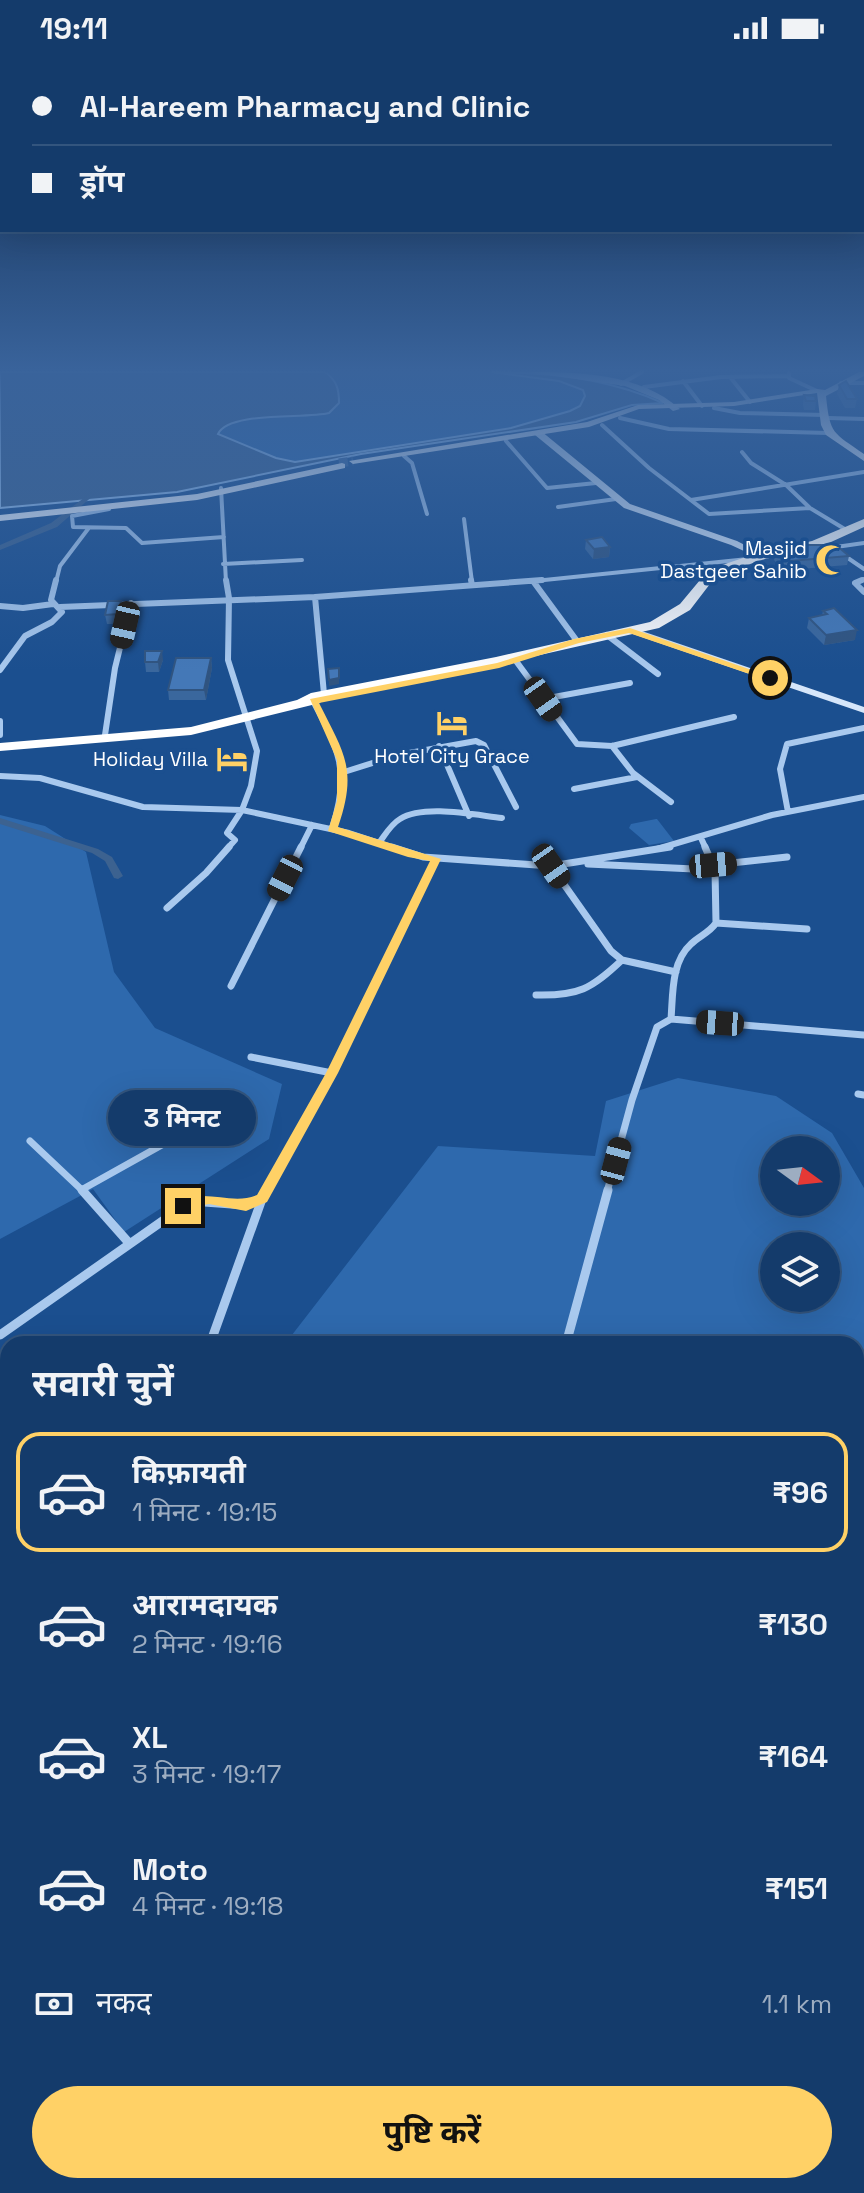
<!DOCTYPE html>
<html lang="hi">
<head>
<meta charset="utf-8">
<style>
	body { margin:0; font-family:"Space Grotesk","Noto Sans Devanagari",sans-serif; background:#1d4271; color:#f1f3f6; height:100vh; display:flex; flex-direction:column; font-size:30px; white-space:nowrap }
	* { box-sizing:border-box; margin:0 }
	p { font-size:26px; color:#9dadc1 }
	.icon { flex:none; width:44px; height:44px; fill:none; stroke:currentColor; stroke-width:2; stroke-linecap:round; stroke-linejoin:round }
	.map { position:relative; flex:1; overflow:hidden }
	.side { position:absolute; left:0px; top:1280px; width:864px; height:858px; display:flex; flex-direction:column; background:#143b6b; border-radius:24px 24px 0 0; box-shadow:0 8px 32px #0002,0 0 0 2px #33557e }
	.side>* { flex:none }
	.hud { position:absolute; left:0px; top:0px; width:864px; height:176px; box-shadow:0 8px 32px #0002,0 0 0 2px #33557e; display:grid; align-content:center; height:176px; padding:0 32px; background:#143b6b }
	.needle { width:52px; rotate:105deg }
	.tools { position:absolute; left:760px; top:1080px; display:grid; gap:16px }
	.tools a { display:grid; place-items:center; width:80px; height:80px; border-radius:50%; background:#143b6b; box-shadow:0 8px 32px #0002,0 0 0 2px #33557e; font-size:40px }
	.end { position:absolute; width:36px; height:36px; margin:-18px; border:10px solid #ffd166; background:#111; box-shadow:0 0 0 4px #111 }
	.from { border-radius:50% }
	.bubble { position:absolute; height:56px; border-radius:28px; background:#143b6b; box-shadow:0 8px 32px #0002,0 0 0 2px #33557e; font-size:26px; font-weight:700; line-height:56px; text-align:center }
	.car { position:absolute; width:24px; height:48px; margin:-24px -12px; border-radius:10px; box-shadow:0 0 6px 2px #0007; background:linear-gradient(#222 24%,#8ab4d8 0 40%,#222 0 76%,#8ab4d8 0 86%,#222 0) }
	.hud b { display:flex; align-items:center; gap:28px; height:76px; font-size:30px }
	.hud b+b { border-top:2px solid #33557e }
	.hud i { width:20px; height:20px; background:#f1f3f6 }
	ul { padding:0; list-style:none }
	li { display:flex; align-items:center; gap:24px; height:120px; margin:0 16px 12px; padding:0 16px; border:4px solid transparent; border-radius:24px }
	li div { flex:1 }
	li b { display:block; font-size:30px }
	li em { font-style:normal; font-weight:700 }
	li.selected { border-color:#ffd166 }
	li>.icon { width:72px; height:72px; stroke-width:1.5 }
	h2 { padding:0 32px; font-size:36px; line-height:96px }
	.pay { display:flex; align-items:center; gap:20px; height:88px; padding:0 32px; font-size:30px }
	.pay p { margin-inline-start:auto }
	.button { display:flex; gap:16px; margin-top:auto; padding:16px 32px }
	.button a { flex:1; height:92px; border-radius:48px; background:#ffd166; color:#111; font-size:32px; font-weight:700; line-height:92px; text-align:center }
	.status { display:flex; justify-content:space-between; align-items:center; height:56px; padding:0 40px; background:#143b6b; direction:ltr }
	.status svg { height:22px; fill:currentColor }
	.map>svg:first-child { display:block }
	.green { fill:#2e69ad; fill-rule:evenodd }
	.water { fill:#3c6290; stroke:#9cc4f0; stroke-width:2 }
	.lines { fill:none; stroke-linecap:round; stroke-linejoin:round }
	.stream { stroke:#9cc4f0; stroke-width:5 }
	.canal { fill:#3c6290; fill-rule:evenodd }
	.primary-tunnel { stroke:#3d69a0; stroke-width:9; stroke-dasharray:9 4; stroke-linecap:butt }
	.street-far4 { stroke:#a9c9ee; stroke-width:4 }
	.street-far3 { stroke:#a9c9ee; stroke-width:6 }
	.street-far2 { stroke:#a9c9ee; stroke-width:7 }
	.street-far1 { stroke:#a9c9ee; stroke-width:9 }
	.street { stroke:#a9c9ee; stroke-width:12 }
	.secondary { fill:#d6e6fa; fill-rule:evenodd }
	.primary { fill:#f0f6ff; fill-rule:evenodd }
	.highway { fill:#fff; fill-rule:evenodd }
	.wall { fill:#3a679d }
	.shaded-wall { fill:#305480 }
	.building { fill:#4478b7; stroke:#305480; stroke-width:2 }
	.route { fill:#ffd166 }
	.labels { text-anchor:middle; stroke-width:7; stroke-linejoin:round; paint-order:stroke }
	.far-poi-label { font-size:20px; fill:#fff; stroke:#1b4f8f; text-anchor:end }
</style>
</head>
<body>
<div class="status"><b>19:11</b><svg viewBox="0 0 49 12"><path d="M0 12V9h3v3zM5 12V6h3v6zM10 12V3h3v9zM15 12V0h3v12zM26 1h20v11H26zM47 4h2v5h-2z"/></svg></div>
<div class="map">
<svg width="864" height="2137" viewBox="0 0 864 2137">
	<rect width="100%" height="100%" fill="#1b4f8f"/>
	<path class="green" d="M 0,316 L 509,316 L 624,331 L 663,347 L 632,349 L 576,366 L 361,398 L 177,436 L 0,452 Z
		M 0,759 L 45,770 L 86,796 L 114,916 L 155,972 L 282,1028 L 269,1083 L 124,1176 L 93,1133 L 0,1183 Z
		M 656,763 L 657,763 L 674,785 L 649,789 L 629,772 L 631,768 Z
		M 678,1022 L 776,1040 L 832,1077 L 864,1132 L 864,1747 L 856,1747 L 856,1288 L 285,1288 L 438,1090 L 595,1100 L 606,1045 ZM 774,1094 L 826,1094 L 826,1146 L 774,1146 ZM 774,1190 L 826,1190 L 826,1242 L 774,1242 Z
		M 0,1510 L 8,1513 L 8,2130 L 856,2130 L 856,1953 L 864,1960 L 864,2137 L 0,2137 Z"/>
	<path class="water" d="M 0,316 L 325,316 C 337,325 339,333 339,347 L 329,357 C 305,363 229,355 218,378 L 276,402 L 295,406 L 511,372 L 570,355 L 580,350 L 585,340 L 583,334 L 559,325 L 492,316 C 549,316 611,323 663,347 L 632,349 L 576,366 L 361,398 L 177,436 L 0,452 Z"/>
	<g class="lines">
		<path class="stream" d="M 856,1517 L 864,1523"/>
		<path class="canal" d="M 93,435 L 96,437 L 95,438 L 57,471 L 0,494 L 0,489 L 51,467 Z
			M 0,762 L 98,793 L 112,801 L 123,820 L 118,823 L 114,822 L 105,805 L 92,797 L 0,768 Z
			M 0,1523 L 8,1525 L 8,1541 L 0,1539 Z
			M 856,1885 L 864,1887 L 864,1905 L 856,1903 Z
			M 511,2130 L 531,2130 L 530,2137 L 510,2137 Z"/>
		<path class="primary-tunnel" d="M 339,407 L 353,405"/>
		<path class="street-far4" d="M 789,317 L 789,322 L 817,335
			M 730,321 L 750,346
			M 683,325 L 702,350
			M 841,327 L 864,327
			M 621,328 L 642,316
			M 644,331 L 721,321 L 788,320
			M 714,352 L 740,357 L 825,359
			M 620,362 L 669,373 L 829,377
			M 829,362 L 864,363
			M 602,369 L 649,412 L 709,458 L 810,452
			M 506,385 L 547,432 L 596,427
			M 742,396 L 751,407 L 786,429 L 810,452 L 848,475
			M 404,400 L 412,407 L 427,458
			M 221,432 L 226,526
			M 691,444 L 864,416
			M 558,451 L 616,443
			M 109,453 L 72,460 L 73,471 L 126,472 L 142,487 L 224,481
			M 464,463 L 472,526
			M 829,492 L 864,487
			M 842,498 L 864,513
			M 223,508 L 302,504
			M 56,526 L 60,510 L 88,473
			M 525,526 L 748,503
			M 858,526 L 864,523"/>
		<path class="street-far3" d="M 226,524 L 229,542 L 228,604 L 257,695 L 251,730 L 242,754 L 227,777 L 235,784 L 227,793
			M 471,524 L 472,529
			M 862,524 L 855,527 L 864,536
			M 533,525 L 577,585
			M 315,541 L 324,638
			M 0,550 L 23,552 L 53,548
			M 60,551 L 315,541 L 542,524
			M 607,579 L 658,618
			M 516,605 L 577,688 L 612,690 L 734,661
			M 0,614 L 25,580 L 52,566 L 62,556 L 51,544 L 56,524
			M 311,641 C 338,692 351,715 332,772
			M 543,643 L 630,627
			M 0,665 L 0,679
			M 105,679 L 115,612 L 131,547
			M 439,690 L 469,760
			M 612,690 L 633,717 L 671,746
			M 344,716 L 398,699 L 476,685 L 484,689 L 516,751
			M 0,720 L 40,722 L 143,751 L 242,754 L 349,777 L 398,793
			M 574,733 L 637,721
			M 788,756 L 780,713 L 787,688 L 864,672
			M 701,782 L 706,793
			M 379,787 C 385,779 391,768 400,763 C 424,748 475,759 502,762
			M 300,793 L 312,769
			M 657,793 L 772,759 L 864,741"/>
		<path class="street-far2" d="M 392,791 L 423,801 L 551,810 L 670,791
			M 588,808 L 715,814
			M 713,809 L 787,801
			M 551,810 L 611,895 L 622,904 L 676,916
			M 167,852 L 206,817 L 229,791
			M 716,867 L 807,873
			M 231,930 L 301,791
			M 536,939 C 579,940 591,933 622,904
			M 671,963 C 673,938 671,906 691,888 C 699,880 709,877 716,867 L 715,814 L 705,791
			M 251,1001 L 332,1017
			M 858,1038 L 864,1039
			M 30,1085 L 84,1136
			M 83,1133 L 203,1066
			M 266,1136 L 332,1017 L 436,803
			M 607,1136 L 632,1044 L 657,971 L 671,963 L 864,979"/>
		<path class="street-far1" d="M 82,1134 L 129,1187
			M 0,1279 L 191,1145 L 245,1149 L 262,1143 L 267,1134
			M 210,1288 L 262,1143
			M 566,1288 L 608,1134
			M 0,1322 L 8,1321"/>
		<path class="street" d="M 786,2130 L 799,2137"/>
		<path class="secondary" d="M 528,316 C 578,316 640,317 680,353 L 673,355 L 659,344 L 625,330 Z
			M 535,375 L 541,375 L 630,448 L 737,485 L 766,500 L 759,502 L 731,489 L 624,452 L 535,379 Z
			M 627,572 L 633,572 L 864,651 L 864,657 L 627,576 Z"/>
		<path class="primary" d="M 859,316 L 864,316 L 864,320 L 826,340 C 830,379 833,376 864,398 L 864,405 L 826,379 L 821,369 L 817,337 L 734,350 L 639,353 L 589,371 L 353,408 L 349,405 L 587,366 L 638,349 L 734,346 L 817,333 L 825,334 Z
			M 342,407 L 345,408 L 345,412 L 197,444 L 0,465 L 0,459 L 197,438 Z"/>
		<path class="highway" d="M 864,463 L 864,471 L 820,491 L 765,503 L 724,517 L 713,524 L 690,554 L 659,572 L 496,609 L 322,643 L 320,647 L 191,679 L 0,695 L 0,687 L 191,671 L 297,644 L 311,637 L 496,601 L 650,566 L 680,548 L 705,518 L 716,511 L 758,497 L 812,485 Z"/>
	</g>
	<path class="wall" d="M 839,329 L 857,343 L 855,352 L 845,352 L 837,338 Z
		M 804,339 L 816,345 L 815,354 L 804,354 L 803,348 Z
		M 586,484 L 610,491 L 609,501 L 593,503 L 585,493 Z
		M 776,495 L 849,500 L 847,509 L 788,514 L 781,512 L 774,504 Z
		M 123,555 L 120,568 L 107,568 L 105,559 Z
		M 823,555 L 855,584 L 824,589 L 807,572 L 809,562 L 822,559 Z
		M 211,602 L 212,612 L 206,644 L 169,644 L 168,634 Z
		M 163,604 L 159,616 L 146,616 L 145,606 Z"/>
	<path class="shaded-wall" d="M 610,491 L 609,501 L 593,503 L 594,493 Z
		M 121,545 L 123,555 L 120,568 L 118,558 Z
		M 857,574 L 855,584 L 824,589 L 826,579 Z
		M 162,595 L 163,604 L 159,616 L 158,606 Z
		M 211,602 L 212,612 L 206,644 L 204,634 Z
		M 339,612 L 339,628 L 329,630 L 329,624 Z"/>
	<path class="building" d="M 846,325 L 857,343 L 847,343 L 839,329 Z
		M 804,339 L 815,340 L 816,345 L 806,345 Z
		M 602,481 L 610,491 L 594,493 L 586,484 Z
		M 801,489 L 836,489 L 849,500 L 790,505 L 782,503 L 776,495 Z
		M 108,545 L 121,545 L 118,558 L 105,559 Z
		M 834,552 L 857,574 L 826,579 L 809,562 L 827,558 L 823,555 Z
		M 145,595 L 162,595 L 158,606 L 145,606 Z
		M 176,602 L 211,602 L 204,634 L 168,634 Z
		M 339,612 L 339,622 L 329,624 L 328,613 Z"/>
	<linearGradient id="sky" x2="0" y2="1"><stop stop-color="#0f2b4f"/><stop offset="0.51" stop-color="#39639b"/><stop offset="1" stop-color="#39639b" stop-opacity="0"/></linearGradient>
	<rect width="864" height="615" fill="url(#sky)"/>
	<path class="route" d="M 630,572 L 775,622 L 767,624 L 629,577 L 579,587 L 499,612 L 319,647 C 344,697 358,713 338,771 L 441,803 L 338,1017 L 267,1146 L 246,1155 L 209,1148 L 178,1154 L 178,1146 C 205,1131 231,1150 257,1139 L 326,1017 L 430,805 L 408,801 L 328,775 L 337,745 L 337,704 L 310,643 L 497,607 L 574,583 Z"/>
	<defs>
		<symbol id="mosque-bare" viewBox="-9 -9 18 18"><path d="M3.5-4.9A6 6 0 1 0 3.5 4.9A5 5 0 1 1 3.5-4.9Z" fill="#ffd166" stroke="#1b4f8f" stroke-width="2.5" paint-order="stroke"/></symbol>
		<symbol id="hotel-bare" viewBox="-9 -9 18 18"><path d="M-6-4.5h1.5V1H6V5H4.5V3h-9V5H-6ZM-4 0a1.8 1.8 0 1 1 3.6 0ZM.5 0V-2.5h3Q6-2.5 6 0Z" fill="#ffd166" stroke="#1b4f8f" stroke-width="2.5" paint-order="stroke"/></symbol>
	</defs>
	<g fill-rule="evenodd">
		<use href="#mosque-bare" x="809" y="482" width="44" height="44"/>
		<use href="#hotel-bare" x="430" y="645" width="44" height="44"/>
		<use href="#hotel-bare" x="210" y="681" width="44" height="44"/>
	</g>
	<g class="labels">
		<g class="far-poi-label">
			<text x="807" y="499">Masjid<tspan x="807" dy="23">Dastgeer Sahib</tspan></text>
			<text x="452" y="707" text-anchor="middle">Hotel City Grace</text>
			<text x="208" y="710">Holiday Villa</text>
		</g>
	</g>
</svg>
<div class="tools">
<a><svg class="needle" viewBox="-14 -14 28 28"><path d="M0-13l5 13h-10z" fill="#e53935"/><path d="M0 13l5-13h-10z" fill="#9dadc1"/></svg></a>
<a><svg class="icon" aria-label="layers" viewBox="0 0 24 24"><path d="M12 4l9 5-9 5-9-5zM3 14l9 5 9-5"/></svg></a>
</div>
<i class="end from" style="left:770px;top:622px"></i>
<i class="end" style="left:183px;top:1150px"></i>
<div class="bubble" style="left:108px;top:1034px;width:148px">3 मिनट</div>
<i class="car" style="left:125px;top:569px;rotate:193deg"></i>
<i class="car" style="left:543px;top:643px;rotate:145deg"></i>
<i class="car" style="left:713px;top:809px;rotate:85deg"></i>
<i class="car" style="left:551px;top:810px;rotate:145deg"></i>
<i class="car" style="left:285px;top:822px;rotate:207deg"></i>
<i class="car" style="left:720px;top:967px;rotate:274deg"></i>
<i class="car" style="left:616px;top:1105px;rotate:15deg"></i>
<div class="hud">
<b><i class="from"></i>Al-Hareem Pharmacy and Clinic</b>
<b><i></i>ड्रॉप</b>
</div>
<section class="side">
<h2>सवारी चुनें</h2>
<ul>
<li class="selected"><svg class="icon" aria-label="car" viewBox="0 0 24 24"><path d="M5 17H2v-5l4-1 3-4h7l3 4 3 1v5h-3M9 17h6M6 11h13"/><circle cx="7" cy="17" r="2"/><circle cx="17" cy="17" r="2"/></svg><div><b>किफ़ायती</b><p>1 मिनट · 19:15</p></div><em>₹96</em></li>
<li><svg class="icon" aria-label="car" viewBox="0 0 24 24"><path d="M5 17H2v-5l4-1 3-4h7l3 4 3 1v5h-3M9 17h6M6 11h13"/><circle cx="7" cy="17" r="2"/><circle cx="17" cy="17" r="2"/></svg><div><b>आरामदायक</b><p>2 मिनट · 19:16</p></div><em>₹130</em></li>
<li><svg class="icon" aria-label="car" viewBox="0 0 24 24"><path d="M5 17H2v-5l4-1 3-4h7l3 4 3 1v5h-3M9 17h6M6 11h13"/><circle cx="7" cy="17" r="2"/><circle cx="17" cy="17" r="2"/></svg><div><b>XL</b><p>3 मिनट · 19:17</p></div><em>₹164</em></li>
<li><svg class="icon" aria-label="car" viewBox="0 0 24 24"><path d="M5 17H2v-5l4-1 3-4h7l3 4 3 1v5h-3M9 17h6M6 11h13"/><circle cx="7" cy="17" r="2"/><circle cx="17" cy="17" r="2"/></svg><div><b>Moto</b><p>4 मिनट · 19:18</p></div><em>₹151</em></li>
</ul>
<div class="pay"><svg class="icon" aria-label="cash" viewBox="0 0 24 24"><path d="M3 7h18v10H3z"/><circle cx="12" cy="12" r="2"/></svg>नकद<p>1.1 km</p></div>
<div class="button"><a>पुष्टि करें</a></div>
</section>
</div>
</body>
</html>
